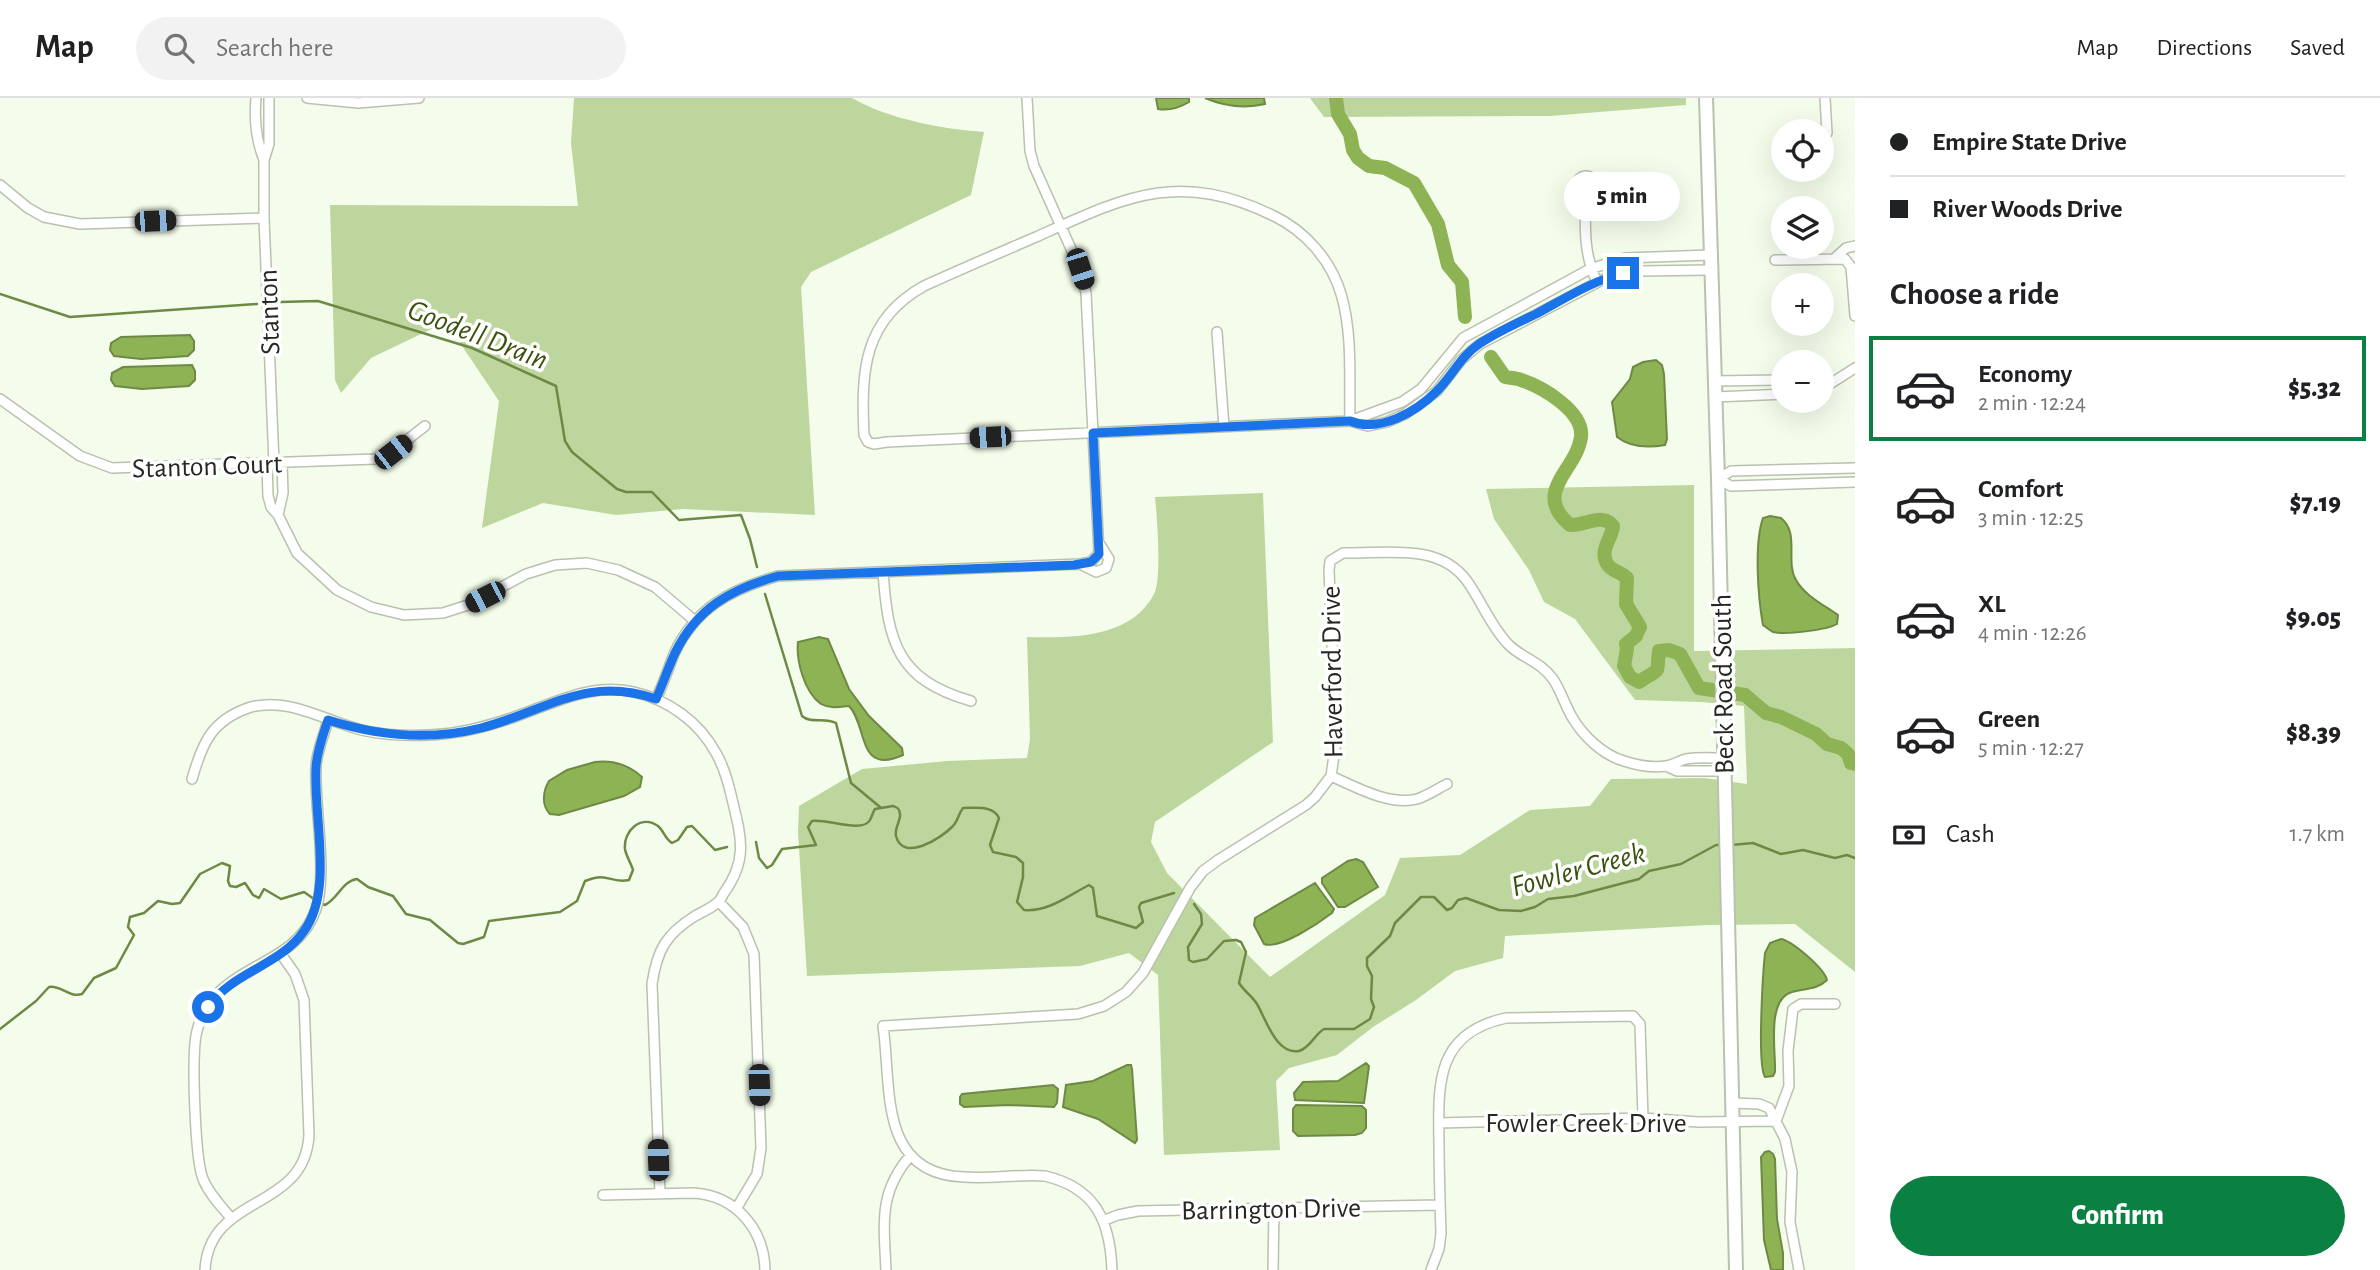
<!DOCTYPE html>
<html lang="en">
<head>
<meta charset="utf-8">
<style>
	body { margin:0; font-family:"Alegreya Sans",sans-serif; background:#f2f2f2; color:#202124; height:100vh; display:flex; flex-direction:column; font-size:26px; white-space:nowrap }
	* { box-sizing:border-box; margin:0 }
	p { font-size:23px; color:#757577 }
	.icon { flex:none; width:38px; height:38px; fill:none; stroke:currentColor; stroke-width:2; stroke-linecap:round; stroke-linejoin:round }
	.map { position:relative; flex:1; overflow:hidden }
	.details { display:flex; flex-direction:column; background:#fff; width:525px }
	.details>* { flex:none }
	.top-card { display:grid; align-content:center; height:154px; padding:0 35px; background:#fff }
	.buttons { position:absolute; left:1771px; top:21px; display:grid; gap:14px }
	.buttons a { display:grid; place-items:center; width:63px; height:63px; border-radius:50%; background:#fff; box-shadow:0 7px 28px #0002; font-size:35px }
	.end { position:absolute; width:32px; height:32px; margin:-16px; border:9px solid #1a73e8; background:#fff; box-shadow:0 0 0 4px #fff }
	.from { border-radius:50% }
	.bubble { position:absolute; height:49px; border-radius:24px; background:#fff; box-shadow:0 7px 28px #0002; font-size:23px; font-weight:800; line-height:49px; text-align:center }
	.car { position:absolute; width:21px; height:42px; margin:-21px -10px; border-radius:9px; box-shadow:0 0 5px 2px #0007; background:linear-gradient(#222 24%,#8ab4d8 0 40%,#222 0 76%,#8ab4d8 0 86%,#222 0) }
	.top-card b { display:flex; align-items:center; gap:24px; height:66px; font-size:26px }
	.top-card b+b { border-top:2px solid #e0e0e0 }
	.top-card i { width:18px; height:18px; background:#202124 }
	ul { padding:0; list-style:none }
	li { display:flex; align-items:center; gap:21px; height:105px; margin:0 14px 10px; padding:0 21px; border:4px solid transparent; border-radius:0px }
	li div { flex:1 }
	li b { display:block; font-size:26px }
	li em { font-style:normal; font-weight:800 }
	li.selected { border-color:#0b8043 }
	li>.icon { width:63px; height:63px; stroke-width:1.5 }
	h2 { padding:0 35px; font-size:32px; line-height:84px }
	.pay { display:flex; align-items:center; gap:18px; height:77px; padding:0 35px; font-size:26px }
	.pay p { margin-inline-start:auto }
	.button { display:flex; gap:14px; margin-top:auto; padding:14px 35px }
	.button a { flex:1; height:80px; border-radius:42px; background:#0b8043; color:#fff; font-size:28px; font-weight:800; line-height:80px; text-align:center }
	header { display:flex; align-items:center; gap:42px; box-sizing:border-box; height:98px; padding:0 35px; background:#fff; border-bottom:2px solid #e0e0e0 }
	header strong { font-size:33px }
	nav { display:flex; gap:38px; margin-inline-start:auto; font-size:24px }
	.search { width:490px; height:63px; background:#f2f2f2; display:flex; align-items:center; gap:18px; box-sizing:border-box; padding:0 24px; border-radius:38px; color:#757577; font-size:26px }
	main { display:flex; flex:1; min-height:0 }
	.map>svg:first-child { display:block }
	.green { fill:#bdd69e }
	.water { fill:#8db355; stroke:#6e8945; stroke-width:2 }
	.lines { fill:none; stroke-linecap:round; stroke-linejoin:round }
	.stream { stroke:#6e8945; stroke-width:2.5 }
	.river { stroke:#8db355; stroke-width:14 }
	.minor-casing { stroke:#b9c1af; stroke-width:12 }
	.secondary-casing { stroke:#b9c1af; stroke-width:16 }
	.minor { stroke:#fff; stroke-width:9 }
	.secondary { stroke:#fff; stroke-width:12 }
	.route { stroke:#1a73e8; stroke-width:9 }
	.labels { text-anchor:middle; stroke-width:7; stroke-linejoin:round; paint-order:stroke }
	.street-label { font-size:28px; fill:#252821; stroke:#fff }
	.water-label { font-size:30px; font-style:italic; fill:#3a520e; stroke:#fff }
</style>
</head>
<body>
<header>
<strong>Map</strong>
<div class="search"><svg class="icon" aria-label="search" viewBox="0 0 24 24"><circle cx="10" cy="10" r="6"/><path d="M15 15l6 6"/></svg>Search here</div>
<nav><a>Map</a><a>Directions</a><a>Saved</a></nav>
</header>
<main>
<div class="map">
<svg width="1855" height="1172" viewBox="0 0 1855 1172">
	<rect width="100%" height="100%" fill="#f4fdeb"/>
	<path class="green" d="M 574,0 L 852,0 C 888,21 942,31 984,34 L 971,97 L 811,174 L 801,189 L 815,417 L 683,411 L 616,417 L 543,405 L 482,430 L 499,303 L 446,224 L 371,260 L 341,295 L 335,282 L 330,107 L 578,108 L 571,45 Z
		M 1310,0 L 1686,0 L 1686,7 L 1550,18 L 1324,19 Z
		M 1694,387 L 1694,553 L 1855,550 L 1855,874 L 1795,826 L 1708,827 L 1505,838 L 1503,860 L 1455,873 L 1416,902 L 1373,929 L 1337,957 L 1289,970 L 1276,983 L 1280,1052 L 1164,1057 L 1158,877 L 1129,855 L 1080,868 L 807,878 L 798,734 L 799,708 L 862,671 L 947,663 L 1027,660 L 1030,641 L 1027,539 C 1070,540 1131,541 1154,496 C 1162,481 1157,418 1155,399 L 1263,395 L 1273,644 L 1155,724 L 1151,744 L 1167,775 L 1270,879 L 1385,797 L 1400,760 L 1460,757 L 1530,712 L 1590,708 L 1611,681 L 1704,680 L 1747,686 L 1744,608 L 1701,604 L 1635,602 L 1575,521 L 1544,504 L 1529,472 L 1494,421 L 1486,391 Z"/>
	<path class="water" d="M 1156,0 L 1189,0 L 1189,4 C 1179,10 1170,13 1158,11 Z
		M 1205,0 L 1264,0 L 1265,6 C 1244,11 1224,8 1205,0 Z
		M 190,237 L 194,243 L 194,252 L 188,258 L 141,261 L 114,258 L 110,252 L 111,245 L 121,239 Z
		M 1656,262 L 1662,267 L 1664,276 L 1667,341 L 1665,347 C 1648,350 1631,350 1617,339 L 1612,304 L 1630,281 L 1633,269 L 1643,264 Z
		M 192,267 L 195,273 L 195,282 L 189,288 L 142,291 L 115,288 L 111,282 L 112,275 L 123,269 Z
		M 1770,418 L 1781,420 C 1800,435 1785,464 1796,482 C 1805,498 1824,507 1838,517 L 1837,526 C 1827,532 1785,537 1773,534 C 1770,533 1765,528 1763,527 C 1758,500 1754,445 1763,420 Z
		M 819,539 L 828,541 L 849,591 L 869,618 L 902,650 L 903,657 C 857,678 868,628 849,608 C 840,609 830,611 821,606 C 804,594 796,562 798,544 Z
		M 595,664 C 613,662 628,666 642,679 L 640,689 L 624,698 L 559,717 L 550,716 C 541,707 543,693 549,683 L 567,672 Z
		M 1356,761 L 1363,764 L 1378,789 L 1345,809 L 1338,809 L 1322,785 L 1322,780 L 1348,763 Z
		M 1315,785 L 1334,811 L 1332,815 C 1319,825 1279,852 1264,846 L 1254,827 L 1255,820 Z
		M 1781,841 C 1792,843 1824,870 1827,882 C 1817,892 1806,890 1792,894 C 1766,901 1776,954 1775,974 L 1773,978 L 1765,979 C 1757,967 1763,874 1765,855 L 1770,845 Z
		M 1366,965 L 1369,968 L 1364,1005 L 1295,1002 L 1294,995 L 1303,984 L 1338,983 Z
		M 1127,967 L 1131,967 L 1132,971 L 1137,1042 L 1135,1045 L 1098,1021 L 1063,1009 L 1066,987 L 1093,983 Z
		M 1053,987 L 1058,991 L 1057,1005 L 1054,1009 L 1008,1007 L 964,1009 L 960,1006 L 960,999 L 962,996 Z
		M 1296,1007 L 1362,1008 L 1366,1012 L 1366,1030 L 1362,1035 L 1355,1037 L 1298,1038 L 1293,1033 L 1293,1011 Z
		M 1769,1053 L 1773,1056 L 1775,1061 L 1777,1121 L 1783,1155 L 1783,1172 L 1771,1172 L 1764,1142 L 1761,1059 L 1765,1054 Z"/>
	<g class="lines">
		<path class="stream" d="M 0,196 L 70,219 L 257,206
			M 280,204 L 318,203 L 472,250 L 556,288 L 565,343 L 572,354 L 617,391 L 626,394 L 652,394 L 679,422 L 741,417 L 750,441 L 757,469
			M 765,496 L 802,618 C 811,626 825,619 836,625 L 851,685 L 880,709
			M 756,744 L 759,760 L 767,770 L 772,767 L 782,751 L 816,747 L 808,729 L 812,723 C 826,720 862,736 870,722 C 872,718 873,714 875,711 L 893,708 C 898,710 899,710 900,716 C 901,723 894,730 896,738 C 903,765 941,740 952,729 C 958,724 958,716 963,710 C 976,710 993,707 999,720 L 990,747 L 993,754 L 1016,759 L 1023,765 L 1023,779 L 1017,804 L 1024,812 C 1049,814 1069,797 1089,787 L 1093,790 L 1097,818 L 1136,830 L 1143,824 L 1139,809 L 1141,805 L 1174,795
			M 1731,747 L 1753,745 L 1781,756 L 1803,752 L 1835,760 L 1847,757 L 1855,760
			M 320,805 L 325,807 C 338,801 342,783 357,781 L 368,789 L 393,798 L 406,816 L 430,822 L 458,845 L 463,846 L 484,839 L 489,823 L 560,814 L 577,803 L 585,783 C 609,773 609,786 629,782 L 633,772 C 631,765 626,758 625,751 C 623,733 641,716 658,728 C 664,733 665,741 672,745 L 678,742 L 687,729 L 692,728 L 715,752 L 727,749
			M 1194,806 L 1201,816 L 1202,826 L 1188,849 L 1189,862 L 1193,864 L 1207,861 L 1224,843 L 1236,842 L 1241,844 L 1246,854 L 1239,885 C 1244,893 1252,898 1257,906 C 1266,921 1276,957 1299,953 C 1310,950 1315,936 1324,931 L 1354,931 L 1370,921 L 1374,909 L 1371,901 L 1372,878 L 1367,868 L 1367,860 L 1390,838 L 1395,825 L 1421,799 L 1434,799 L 1447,812 L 1452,810 L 1458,802 L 1466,800 L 1499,812 L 1521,813 L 1535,809 L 1548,801 L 1574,798 L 1639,781 L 1649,773 L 1681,766 L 1716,747 L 1721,747
			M 0,931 L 36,903 L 49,889 C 61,887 69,900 82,896 L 94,880 L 116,870 L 134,837 L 128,829 L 130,819 L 144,815 L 158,803 L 172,806 L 180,805 L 200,776 L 222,765 L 230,768 L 228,783 L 230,788 L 236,789 L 245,785 L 253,797 L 259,800 L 264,791 L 281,801 L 304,794 L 314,801"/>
		<path class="river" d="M 1336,0 L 1338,16 L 1350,36 L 1353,52 L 1358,60 L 1369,68 L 1385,70 L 1414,85 L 1438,126 L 1448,167 L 1462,184 L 1465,219
			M 1491,259 L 1505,279 C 1510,280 1516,280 1521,282 C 1542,289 1584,313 1581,339 C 1577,372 1531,394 1570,427 C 1586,428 1601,414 1613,428 C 1612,441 1598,453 1608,467 C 1612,473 1621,474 1627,480 L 1626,506 L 1640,529 L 1636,538 L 1626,546 L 1627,551 L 1624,568 L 1630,579 L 1639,584 C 1662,568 1656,580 1659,553 L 1669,552 L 1680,556 L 1699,590 L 1745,597 L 1766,615 L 1781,619 L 1816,636 L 1827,646 L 1841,650 L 1848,656 L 1851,665 L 1855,666"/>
		<defs>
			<path id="minor" d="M 256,0 C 254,22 256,42 264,62
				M 269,0 L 269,46 L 264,62 L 264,120 L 274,366
				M 307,0 L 358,5 L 419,0
				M 1825,0 L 1827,35
				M1577 87a9 9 0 1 1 18 0a9 9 0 1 1-18 0Z
				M 0,87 L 28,110 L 44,119 L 80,126 L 264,120
				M 1586,96 C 1585,126 1583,156 1597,184
				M 1835,160 L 1846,150 L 1855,148
				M 1775,162 L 1845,161 L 1851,169 L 1855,218
				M 1217,234 L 1224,329
				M 1715,283 L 1783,282
				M 1822,291 L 1855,270
				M 1715,299 L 1783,296
				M 0,301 L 80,358 L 112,370 L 375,361 L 393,353 L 425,328
				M 1350,323 C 1349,282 1353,236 1341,196 C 1331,162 1305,133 1274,118 C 1178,71 1125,99 1036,139 C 999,155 961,171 924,188 C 863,222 861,273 864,337 L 868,344 L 874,346 L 887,344 L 1350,323 L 1402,304 L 1421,291 L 1463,240 L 1590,171 L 1625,160 L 1710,157
				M 1350,323 L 1368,328 L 1387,324 L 1405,316 L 1437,293 L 1461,262 L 1480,246 L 1604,181 L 1641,173 L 1711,172
				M 267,366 L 268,398 L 271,409 L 278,417 L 297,455 L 337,492 L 371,509 L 404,517 L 443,515 L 468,507 L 526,476 L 555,467 L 587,465 L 618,472 L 655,489 L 695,523
				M 1718,381 L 1731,373 L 1855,370
				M 1718,381 L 1731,388 L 1855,384
				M 278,417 L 283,395 L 282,365
				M 1080,466 L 1096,474 L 1106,470 L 1109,461 L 1099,445
				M 883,474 C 888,544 897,582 971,603
				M 656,601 C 663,587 668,571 674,556 C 695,510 731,491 778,478 L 1080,466 L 1091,464 L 1099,455 L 1086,195 L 1080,171 L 1034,68 L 1030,53 L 1027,0
				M 1666,668 L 1677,673 L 1723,673
				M 1331,678 C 1356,689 1389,708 1417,701 C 1427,698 1437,691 1447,686
				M 192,681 C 202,646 211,623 248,610 C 288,597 328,625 366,633 C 386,637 408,638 429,637 C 460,636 488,628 517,618 C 554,605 593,584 634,594 C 669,602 699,624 716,655 C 725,671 729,688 733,705 C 742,742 747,763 724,795 C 722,798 721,802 718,804 C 712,810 702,814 695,818 C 666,836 657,852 652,886 L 660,1095
				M 719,804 L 743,829 L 754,856 L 761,1050 L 757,1076 L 736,1111
				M 1733,1005 L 1759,1006 L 1769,1010 L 1785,1041 L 1792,1074 L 1790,1124 L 1799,1172
				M 1776,1023 L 1789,988 L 1788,953 L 1793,911 L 1801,906 L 1835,906
				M 1439,1025 L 1643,1020 L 1698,1024 L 1776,1023
				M 603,1097 L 694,1095 C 736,1098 764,1131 765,1172
				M 231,1120 C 221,1108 209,1096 203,1081 C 195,1061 191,955 197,933 C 200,920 208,906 217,896 C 248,864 300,859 316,811 C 328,775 314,709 316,668 C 317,653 324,637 328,622
				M 1105,1122 L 1118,1117 L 1138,1113 L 1439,1107
				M 205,1172 C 209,1095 305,1114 309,1037 L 304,902 L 295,876 L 281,856
				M 886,1172 C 884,1126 878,1094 911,1057
				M 1112,1172 C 1110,1123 1096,1090 1045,1078 C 1018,1076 991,1081 964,1079 C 877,1076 892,988 883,928 L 1078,916 L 1104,908 L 1126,894 L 1143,875 L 1190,790 L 1203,773 L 1218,762 L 1306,707 L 1315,699 L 1331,678 L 1336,644 L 1329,472 L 1330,463 L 1343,455 C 1385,456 1439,444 1467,483 C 1482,504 1490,527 1508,546 C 1521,560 1539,562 1553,581 C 1561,593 1565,607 1572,619 C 1583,638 1603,657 1624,663 C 1636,667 1653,670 1666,668 C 1673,667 1679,663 1686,661 C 1698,659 1711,660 1723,660
				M 1273,1172 L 1274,1110
				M 1431,1172 L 1439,1151 L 1441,1135 C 1440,1104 1439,1074 1439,1043 C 1438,985 1436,935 1506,920 L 1633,918 L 1640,926 L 1643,1020"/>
			<path id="secondary" d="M 1706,0 L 1718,381 L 1736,1172"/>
		</defs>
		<use href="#minor" class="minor-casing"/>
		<use href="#secondary" class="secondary-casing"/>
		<use href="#minor" class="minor"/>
		<use href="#secondary" class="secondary"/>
	</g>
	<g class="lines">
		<path class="route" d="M 208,909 C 232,874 280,868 304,833 C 334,792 313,718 316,669 C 317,653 323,637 328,622 C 378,638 429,643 481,630 C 547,613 585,577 656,601 C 663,586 668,570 675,555 C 697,510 731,491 778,478 L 1074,467 L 1091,464 L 1099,456 L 1093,335 L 1350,323 C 1380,335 1416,314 1437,293 C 1452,278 1461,258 1479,246 C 1497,234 1517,225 1536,216 C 1564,201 1592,183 1623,175"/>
	</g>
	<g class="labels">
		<g class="street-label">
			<text transform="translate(268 214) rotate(-92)" y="10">Stanton</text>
			<text transform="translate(207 367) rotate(-2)" y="10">Stanton Court</text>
			<text transform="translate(1331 574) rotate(-91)" y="10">Haverford Drive</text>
			<text transform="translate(1722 586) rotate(-91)" y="10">Beck Road South</text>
			<text x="1586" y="1034">Fowler Creek Drive</text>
			<text transform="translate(1271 1110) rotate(-1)" y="10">Barrington Drive</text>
		</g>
		<g class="water-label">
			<text transform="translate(478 236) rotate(21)" y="10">Goodell Drain</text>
			<text transform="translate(1578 771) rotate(-15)" y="10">Fowler Creek</text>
		</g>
	</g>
</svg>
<div class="buttons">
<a><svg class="icon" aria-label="locate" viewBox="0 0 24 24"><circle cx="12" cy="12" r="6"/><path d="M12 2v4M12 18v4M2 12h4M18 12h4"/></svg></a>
<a><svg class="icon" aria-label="layers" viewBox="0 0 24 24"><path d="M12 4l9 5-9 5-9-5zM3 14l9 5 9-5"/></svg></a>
<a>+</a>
<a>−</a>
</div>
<i class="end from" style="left:208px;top:909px"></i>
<i class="end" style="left:1623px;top:175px"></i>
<div class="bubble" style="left:1564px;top:74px;width:116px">5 min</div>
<i class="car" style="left:155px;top:123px;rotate:88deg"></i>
<i class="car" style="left:1080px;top:171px;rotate:162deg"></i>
<i class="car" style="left:990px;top:339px;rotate:267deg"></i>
<i class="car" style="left:393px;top:354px;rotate:52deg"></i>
<i class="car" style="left:485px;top:499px;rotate:243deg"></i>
<i class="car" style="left:759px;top:987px;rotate:178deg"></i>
<i class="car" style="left:658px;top:1062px;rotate:358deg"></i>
</div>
<section class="details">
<div class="top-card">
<b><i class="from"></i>Empire State Drive</b>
<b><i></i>River Woods Drive</b>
</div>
<h2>Choose a ride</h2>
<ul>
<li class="selected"><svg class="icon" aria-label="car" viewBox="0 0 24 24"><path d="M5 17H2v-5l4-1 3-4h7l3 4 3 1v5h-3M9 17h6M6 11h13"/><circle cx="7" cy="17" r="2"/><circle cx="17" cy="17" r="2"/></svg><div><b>Economy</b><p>2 min · 12:24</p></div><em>$5.32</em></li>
<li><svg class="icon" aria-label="car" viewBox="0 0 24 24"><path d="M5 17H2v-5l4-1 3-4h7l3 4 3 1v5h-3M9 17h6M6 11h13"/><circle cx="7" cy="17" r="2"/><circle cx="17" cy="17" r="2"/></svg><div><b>Comfort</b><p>3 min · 12:25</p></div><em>$7.19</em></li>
<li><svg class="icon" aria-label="car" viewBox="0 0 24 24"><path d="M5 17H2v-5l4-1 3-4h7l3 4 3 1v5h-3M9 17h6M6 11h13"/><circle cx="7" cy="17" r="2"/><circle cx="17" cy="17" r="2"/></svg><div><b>XL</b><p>4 min · 12:26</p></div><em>$9.05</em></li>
<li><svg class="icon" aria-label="car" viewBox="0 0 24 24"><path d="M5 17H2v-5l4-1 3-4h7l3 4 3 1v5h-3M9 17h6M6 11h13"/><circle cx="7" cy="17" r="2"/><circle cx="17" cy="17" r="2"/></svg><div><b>Green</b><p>5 min · 12:27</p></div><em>$8.39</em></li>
</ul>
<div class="pay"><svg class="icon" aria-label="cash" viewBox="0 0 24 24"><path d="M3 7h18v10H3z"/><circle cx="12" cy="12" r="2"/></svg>Cash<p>1.7 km</p></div>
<div class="button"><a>Confirm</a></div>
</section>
</main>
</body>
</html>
